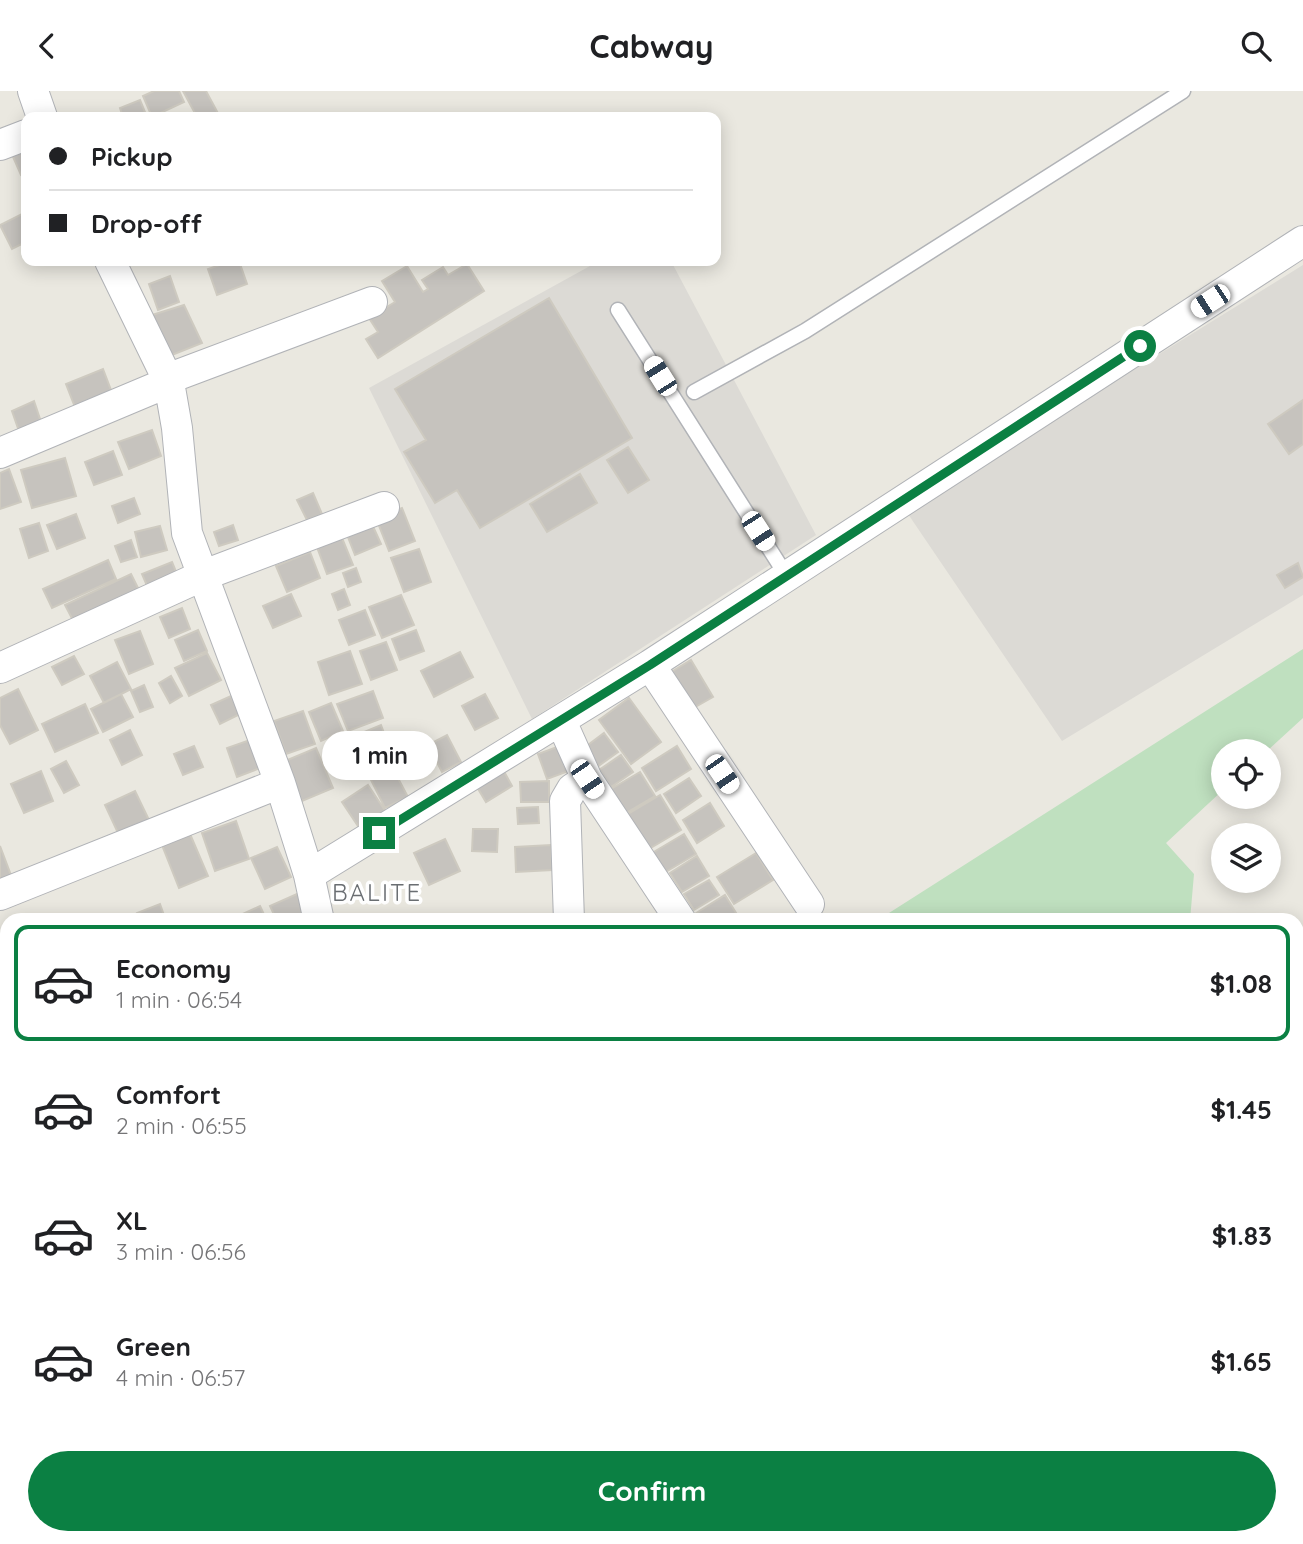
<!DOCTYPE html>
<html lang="en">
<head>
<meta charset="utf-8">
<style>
	body { margin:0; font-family:Quicksand,sans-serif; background:#f6f6f6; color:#202124; height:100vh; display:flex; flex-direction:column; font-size:26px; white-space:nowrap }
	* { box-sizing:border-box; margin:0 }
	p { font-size:23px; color:#757577 }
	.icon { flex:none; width:38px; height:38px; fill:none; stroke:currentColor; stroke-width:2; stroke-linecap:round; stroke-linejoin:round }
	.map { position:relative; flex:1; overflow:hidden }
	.sheet { position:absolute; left:0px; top:822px; width:1304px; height:632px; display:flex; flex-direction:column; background:#fff; border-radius:21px 21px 0 0; box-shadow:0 4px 18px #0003 }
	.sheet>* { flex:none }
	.top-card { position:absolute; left:21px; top:21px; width:700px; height:154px; border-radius:14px; box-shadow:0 4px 18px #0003; display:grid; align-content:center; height:154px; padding:0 28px; background:#fff }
	.controls { position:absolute; left:1211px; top:648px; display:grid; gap:14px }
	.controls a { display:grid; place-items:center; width:70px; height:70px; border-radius:50%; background:#fff; box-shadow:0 4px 18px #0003; font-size:35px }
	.end { position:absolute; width:32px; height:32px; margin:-16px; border:9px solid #0b8043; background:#fff; box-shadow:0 0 0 4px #fff }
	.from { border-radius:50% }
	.bubble { position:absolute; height:49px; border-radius:24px; background:#fff; box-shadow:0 4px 18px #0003; font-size:23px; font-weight:700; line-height:49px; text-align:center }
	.car { position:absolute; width:21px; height:42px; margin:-21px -10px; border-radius:9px; box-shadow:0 0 5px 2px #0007; background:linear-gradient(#fff 24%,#345 0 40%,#fff 0 76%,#345 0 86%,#fff 0) }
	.top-card b { display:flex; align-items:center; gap:24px; height:66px; font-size:26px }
	.top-card b+b { border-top:2px solid #e0e0e0 }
	.top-card i { width:18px; height:18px; background:#202124 }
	ul { padding:12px 0 0; list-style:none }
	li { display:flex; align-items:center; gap:21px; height:116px; margin:0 14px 10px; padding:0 14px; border:4px solid transparent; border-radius:14px }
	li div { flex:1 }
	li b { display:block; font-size:26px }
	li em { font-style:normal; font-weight:700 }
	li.on { border-color:#0b8043 }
	li>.icon { width:63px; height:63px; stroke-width:1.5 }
	.cta { display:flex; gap:14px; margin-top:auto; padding:14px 28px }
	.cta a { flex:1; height:80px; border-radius:42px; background:#0b8043; color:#fff; font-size:28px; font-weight:700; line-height:80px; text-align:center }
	header { display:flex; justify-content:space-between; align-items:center; height:91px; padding:0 28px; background:#fff; font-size:32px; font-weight:700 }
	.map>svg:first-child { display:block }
	.industrial { fill:#dcdad5 }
	.green { fill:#bfe0bf }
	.water { fill:#a6d3f5 }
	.building { fill:#c6c3be; stroke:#cecac0; stroke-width:2 }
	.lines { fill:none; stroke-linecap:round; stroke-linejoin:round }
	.lane-casing { stroke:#b1b3b7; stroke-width:17 }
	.street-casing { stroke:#b1b3b7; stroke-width:32 }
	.lane { stroke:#fff; stroke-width:14 }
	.street { stroke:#fff; stroke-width:30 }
	.route { stroke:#0b8043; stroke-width:9 }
	.labels { text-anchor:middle; stroke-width:7; stroke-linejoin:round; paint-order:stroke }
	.neighbourhood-label { font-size:24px; letter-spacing:2px; fill:#6a6e72; stroke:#fff }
</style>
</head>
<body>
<header><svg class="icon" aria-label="back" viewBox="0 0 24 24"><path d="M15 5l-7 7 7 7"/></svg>Cabway<svg class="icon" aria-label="search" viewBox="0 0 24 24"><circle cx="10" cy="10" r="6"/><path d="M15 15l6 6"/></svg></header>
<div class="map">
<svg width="1303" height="1453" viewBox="0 0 1303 1453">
	<rect width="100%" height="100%" fill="#eae8e0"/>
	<path class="industrial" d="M 599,170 L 671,170 L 816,444 L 532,628 L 369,297 Z
		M 1303,174 L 1303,504 L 1062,650 L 906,420 Z"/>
	<path class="green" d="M 1303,558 L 1303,627 L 1267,660 L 1223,660 L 1223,699 L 1166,752 L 1194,783 L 1190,829 L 878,829 Z
		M 1297,1284 L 1303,1287 L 1303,1453 L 151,1453 L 151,1447 L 1297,1447 Z"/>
	<path class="water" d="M 0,1187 L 7,1209 L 7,1447 L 79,1447 L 81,1453 L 0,1453 Z"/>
	<path class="building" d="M 154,0 L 179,0 L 184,11 L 152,26 L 143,5 Z
		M 183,0 L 206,0 L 220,26 L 197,26 Z
		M 140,9 L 147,26 L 123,26 L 120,17 Z
		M 26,52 L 26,82 L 21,84 L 10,59 Z
		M 24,122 L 26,151 L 12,158 L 0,134 Z
		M 231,170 L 239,170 L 247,193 L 217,204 L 208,178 Z
		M 467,173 L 484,200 L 378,267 L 366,248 L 378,241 L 369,227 L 395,211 L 382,190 L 407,175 L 423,201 L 428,198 L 422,189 L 443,176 L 448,184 Z
		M 170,185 L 179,211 L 158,219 L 149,193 Z
		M 549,207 L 632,347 L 480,437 L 457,399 L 435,412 L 404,361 L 426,349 L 395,298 Z
		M 184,214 L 202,252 L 162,268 L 146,226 Z
		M 103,278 L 114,307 L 78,324 L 66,293 Z
		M 1303,309 L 1303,353 L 1289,363 L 1268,333 Z
		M 34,310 L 43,337 L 21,346 L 12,320 Z
		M 152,339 L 161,365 L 129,378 L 118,351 Z
		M 628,356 L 649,389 L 628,402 L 607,369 Z
		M 113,360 L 122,384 L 94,394 L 85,371 Z
		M 65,367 L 76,405 L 32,417 L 21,379 Z
		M 9,378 L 21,411 L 0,418 L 0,382 Z
		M 580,383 L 597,412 L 547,441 L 530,413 Z
		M 313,402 L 322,423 L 307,429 L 297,409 Z
		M 134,407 L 140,423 L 118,432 L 112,415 Z
		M 402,417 L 415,450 L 389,460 L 376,427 Z
		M 76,423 L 85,447 L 57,458 L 47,434 Z
		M 371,431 L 381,453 L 355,464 L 346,441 Z
		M 39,432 L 48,460 L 29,467 L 20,438 Z
		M 233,434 L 238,449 L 219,455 L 214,441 Z
		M 160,435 L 167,459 L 141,466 L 135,441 Z
		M 342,447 L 353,474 L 327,483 L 317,456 Z
		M 131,449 L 137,466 L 121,471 L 115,455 Z
		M 419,458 L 431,491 L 404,501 L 391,467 Z
		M 310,461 L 320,487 L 287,501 L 276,475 Z
		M 108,469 L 116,488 L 52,517 L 43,498 Z
		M 172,471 L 181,493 L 151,504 L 142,483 Z
		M 1298,472 L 1303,486 L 1285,497 L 1277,484 Z
		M 356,477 L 361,491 L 348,496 L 343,482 Z
		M 131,483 L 143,507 L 78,539 L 65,514 Z
		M 344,498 L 350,514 L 338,519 L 332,503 Z
		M 291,503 L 301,525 L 273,537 L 263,515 Z
		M 401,504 L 414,534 L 382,547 L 369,516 Z
		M 182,517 L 190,538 L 169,547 L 160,526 Z
		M 365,519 L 375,544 L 349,554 L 339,529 Z
		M 198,539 L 207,560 L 184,570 L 175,549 Z
		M 416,539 L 424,560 L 400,569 L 392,548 Z
		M 140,540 L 153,573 L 129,583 L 115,549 Z
		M 386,551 L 397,579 L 371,589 L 360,560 Z
		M 350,560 L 362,593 L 329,604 L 318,571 Z
		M 460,561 L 473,586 L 434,606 L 421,580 Z
		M 207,562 L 221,589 L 189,605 L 175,577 Z
		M 74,565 L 84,583 L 62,594 L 52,576 Z
		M 691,569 L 713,606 L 690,619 L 668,583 Z
		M 117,571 L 131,598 L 104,612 L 90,585 Z
		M 171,585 L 182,605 L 170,612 L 159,592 Z
		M 144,594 L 153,616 L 140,621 L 131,600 Z
		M 18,598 L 38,639 L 10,653 L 0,634 L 0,607 Z
		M 373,600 L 383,627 L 348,640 L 337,613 Z
		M 121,603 L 133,626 L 103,641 L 91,618 Z
		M 485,603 L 498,627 L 475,639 L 462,615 Z
		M 231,605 L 240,623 L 220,633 L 211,614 Z
		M 629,607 L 661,651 L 631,673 L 599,629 Z
		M 331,612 L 343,640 L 321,650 L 309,621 Z
		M 85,613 L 98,642 L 55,661 L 42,633 Z
		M 303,620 L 315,653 L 286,663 L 274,630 Z
		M 381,634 L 390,658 L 362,670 L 352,646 Z
		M 130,639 L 142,664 L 122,674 L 110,649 Z
		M 604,642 L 618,661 L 597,676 L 584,657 Z
		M 447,644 L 461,671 L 442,681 L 428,654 Z
		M 250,649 L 260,677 L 237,686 L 227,657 Z
		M 565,653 L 574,678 L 547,688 L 538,663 Z
		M 194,655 L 203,676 L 183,684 L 174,663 Z
		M 677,655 L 691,678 L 656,700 L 642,677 Z
		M 316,657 L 333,697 L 302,710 L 285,670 Z
		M 621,664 L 633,681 L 611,696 L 599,679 Z
		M 66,670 L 79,694 L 64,702 L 51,678 Z
		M 391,674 L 408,706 L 385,717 L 369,685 Z
		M 501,675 L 512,695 L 486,711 L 474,691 Z
		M 41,680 L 53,710 L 24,722 L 11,693 Z
		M 640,681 L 655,705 L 626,722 L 611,698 Z
		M 689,687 L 701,705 L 676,722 L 664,703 Z
		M 549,690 L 549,711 L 521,711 L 520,691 Z
		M 368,694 L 388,724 L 362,741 L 342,711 Z
		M 135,700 L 149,729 L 118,742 L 105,714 Z
		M 660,704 L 681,739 L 649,758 L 628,723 Z
		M 710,712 L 724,735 L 697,752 L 683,729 Z
		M 538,716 L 539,732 L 518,733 L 517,717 Z
		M 236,730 L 249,768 L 215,780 L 202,742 Z
		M 473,738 L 498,738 L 497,761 L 472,760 Z
		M 190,743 L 208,785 L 179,797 L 162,754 Z
		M 684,743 L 696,763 L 664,782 L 652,762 Z
		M 445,748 L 460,780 L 429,794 L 414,762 Z
		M 551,754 L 552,779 L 516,781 L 515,756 Z
		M 0,755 L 12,787 L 0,791 Z
		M 277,756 L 291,786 L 265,798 L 251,767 Z
		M 756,762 L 773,789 L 734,813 L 717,786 Z
		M 697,765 L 709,785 L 682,801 L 670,782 Z
		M 709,789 L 719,804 L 694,819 L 684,803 Z
		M 299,802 L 309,826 L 301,830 L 277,830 L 270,815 Z
		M 725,804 L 741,830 L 696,830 L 693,824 Z
		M 160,813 L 166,830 L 140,830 L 137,822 Z
		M 260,815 L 267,830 L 232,828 Z
		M 6,953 L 7,973 L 0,975 L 0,955 Z"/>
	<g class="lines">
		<defs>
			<path id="lane" d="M 618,219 L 786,484
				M 694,301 L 805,240 L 1183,0
				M 1297,1341 L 1303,1344
				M 350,1453 L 354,1447
				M 866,1453 L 869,1447"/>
			<path id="street" d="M 33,0 L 42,26
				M 0,54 L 26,44
				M 110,170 L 169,291 L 177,337 L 187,442 L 280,692 L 309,784 L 319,830
				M 0,362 L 169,291 L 175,285 L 372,211
				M 650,574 L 809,813
				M 0,577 L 204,484 L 384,416
				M 561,630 L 587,688 L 681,830
				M 309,784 L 650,574 L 1303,150
				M 0,804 L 280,692
				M 569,830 L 565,710 L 572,698 L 587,688
				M 1297,938 L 1303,889
				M 1297,1141 L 1303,1148"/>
		</defs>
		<use href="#lane" class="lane-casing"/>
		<use href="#street" class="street-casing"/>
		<use href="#lane" class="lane"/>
		<use href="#street" class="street"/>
	</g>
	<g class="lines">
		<path class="route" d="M 379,742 L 650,574 L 1140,255"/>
	</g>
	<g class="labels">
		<g class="neighbourhood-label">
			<text x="377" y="810">BALITE</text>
		</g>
	</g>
</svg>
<div class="controls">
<a><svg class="icon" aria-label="locate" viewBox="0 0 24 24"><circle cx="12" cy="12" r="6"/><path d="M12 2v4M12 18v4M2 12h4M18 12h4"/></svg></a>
<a><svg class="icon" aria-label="layers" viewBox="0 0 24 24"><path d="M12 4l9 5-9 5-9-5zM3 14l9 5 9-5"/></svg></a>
</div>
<i class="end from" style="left:1140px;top:255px"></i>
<i class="end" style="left:379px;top:742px"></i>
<div class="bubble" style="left:322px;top:640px;width:116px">1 min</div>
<i class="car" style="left:1210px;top:210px;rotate:237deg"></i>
<i class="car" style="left:660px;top:285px;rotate:328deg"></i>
<i class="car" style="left:758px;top:440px;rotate:147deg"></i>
<i class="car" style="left:722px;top:683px;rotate:146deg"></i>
<i class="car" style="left:587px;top:688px;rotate:146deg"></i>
<div class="top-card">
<b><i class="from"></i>Pickup</b>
<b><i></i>Drop-off</b>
</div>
<section class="sheet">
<ul>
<li class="on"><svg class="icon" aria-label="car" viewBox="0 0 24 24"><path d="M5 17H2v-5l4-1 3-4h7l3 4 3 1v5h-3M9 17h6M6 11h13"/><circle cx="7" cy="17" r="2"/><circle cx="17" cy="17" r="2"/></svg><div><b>Economy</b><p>1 min · 06:54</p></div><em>$1.08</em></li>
<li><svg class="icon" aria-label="car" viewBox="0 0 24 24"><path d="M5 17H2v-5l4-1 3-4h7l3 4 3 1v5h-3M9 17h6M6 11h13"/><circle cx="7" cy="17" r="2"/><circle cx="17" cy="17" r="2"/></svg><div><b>Comfort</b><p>2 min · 06:55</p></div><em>$1.45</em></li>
<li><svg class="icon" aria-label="car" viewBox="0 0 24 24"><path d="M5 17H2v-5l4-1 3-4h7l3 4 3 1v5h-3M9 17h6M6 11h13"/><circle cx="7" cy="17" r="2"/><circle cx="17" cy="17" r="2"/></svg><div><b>XL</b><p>3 min · 06:56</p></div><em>$1.83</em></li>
<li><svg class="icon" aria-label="car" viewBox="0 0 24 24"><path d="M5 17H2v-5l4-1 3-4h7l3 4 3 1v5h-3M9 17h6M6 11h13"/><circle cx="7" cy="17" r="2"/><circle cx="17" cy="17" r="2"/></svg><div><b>Green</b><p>4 min · 06:57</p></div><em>$1.65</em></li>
</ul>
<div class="cta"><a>Confirm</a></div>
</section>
</div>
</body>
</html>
